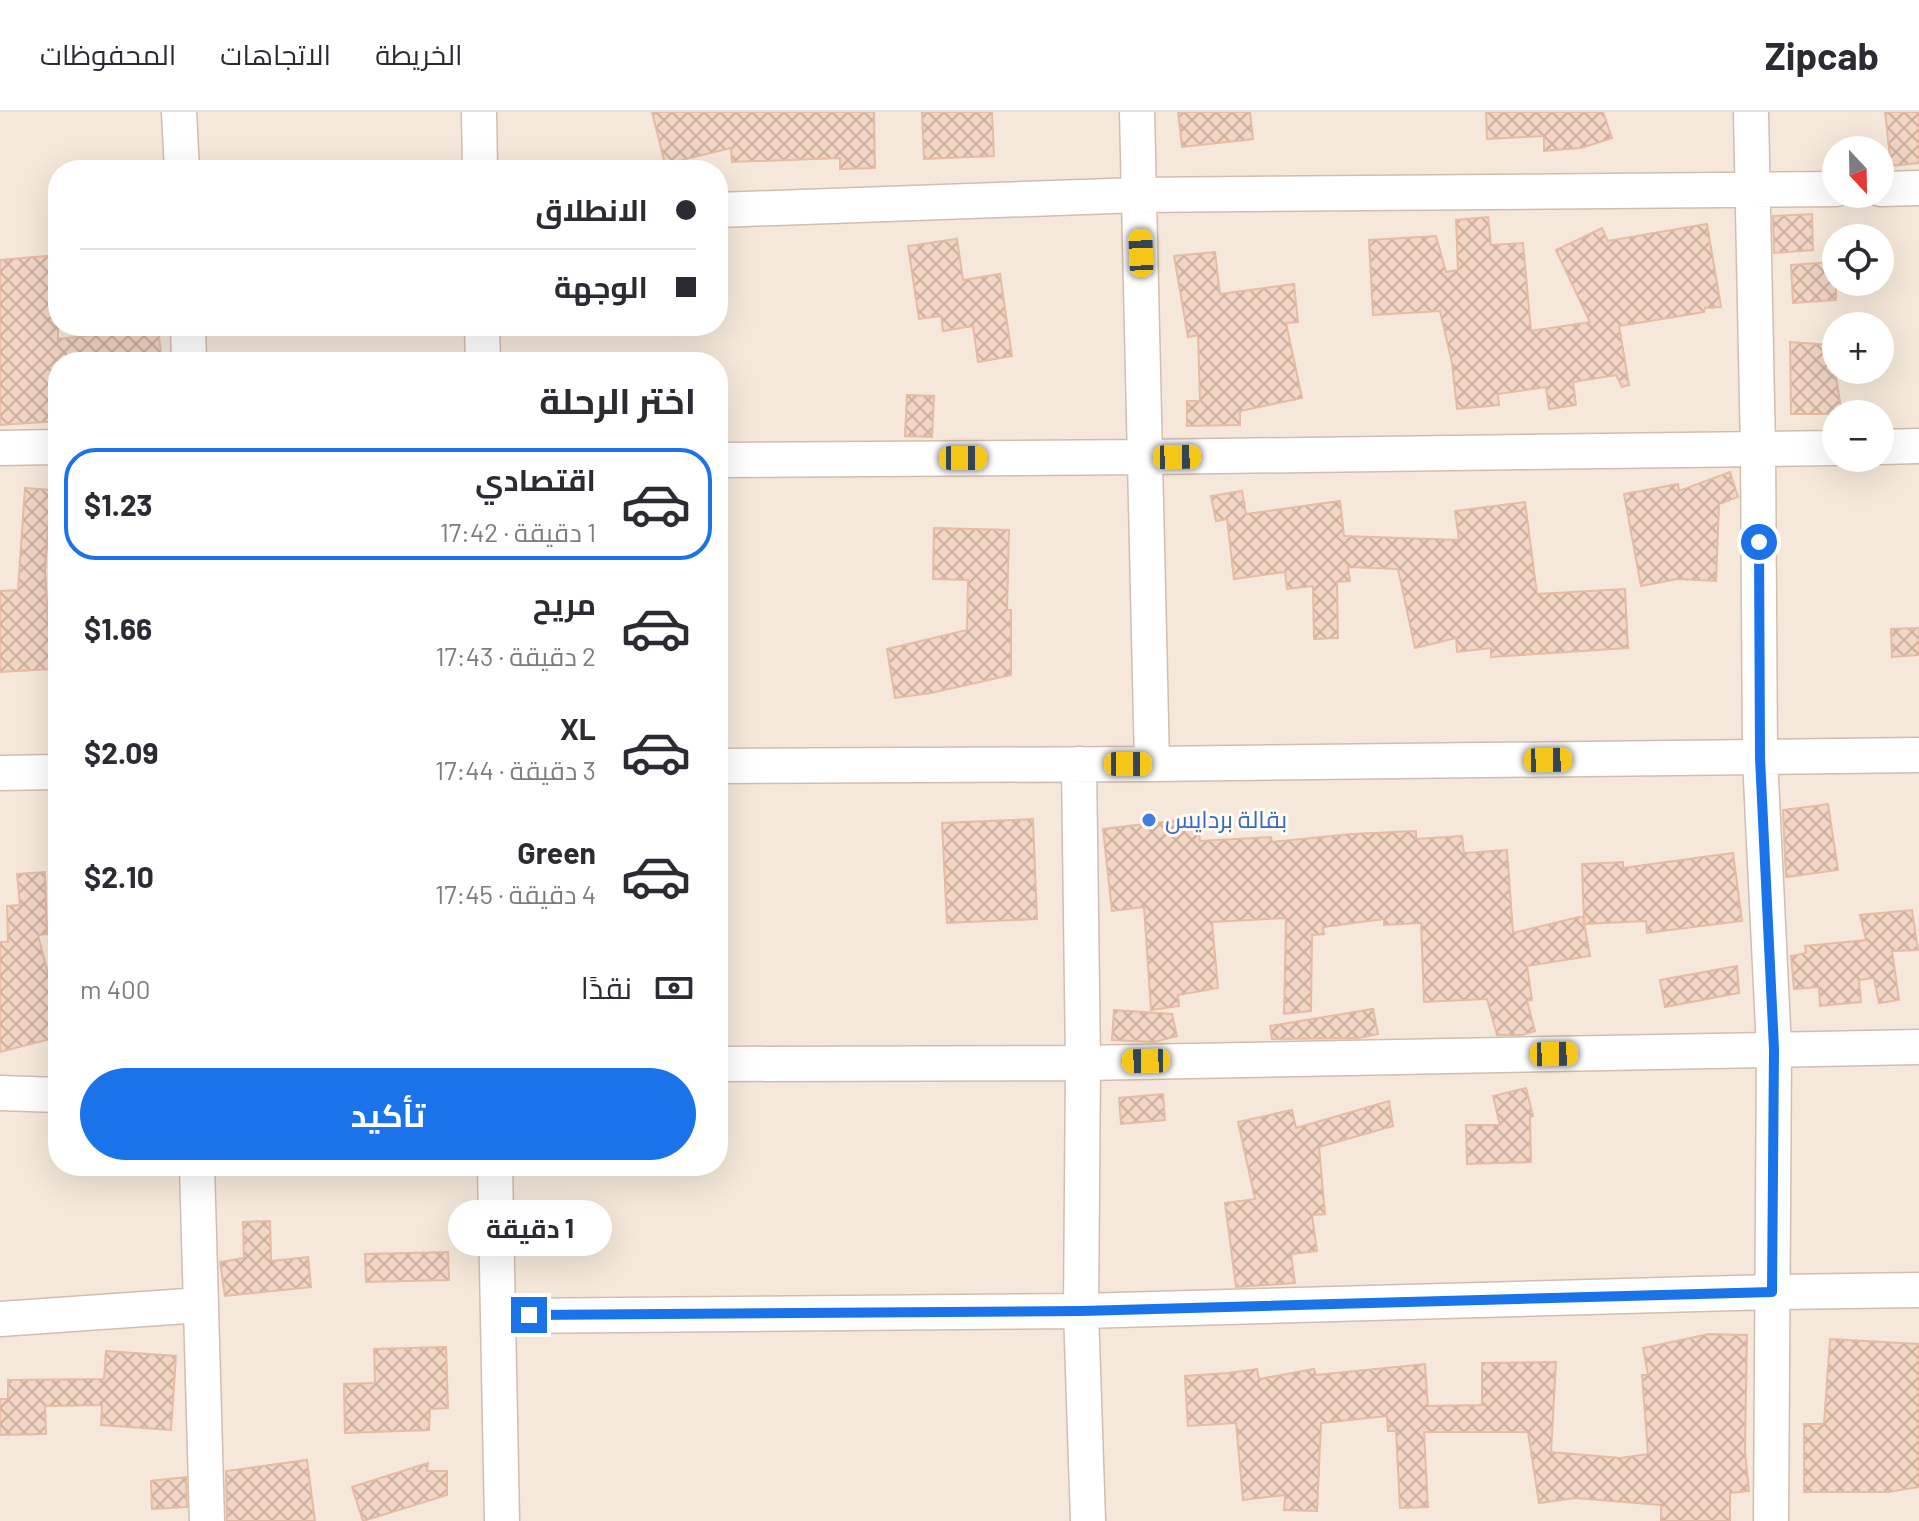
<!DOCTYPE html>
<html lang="ar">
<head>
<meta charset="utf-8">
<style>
	body { margin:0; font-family:Barlow,Cairo,sans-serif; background:#f7f7f7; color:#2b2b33; direction:rtl; height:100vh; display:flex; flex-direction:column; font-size:30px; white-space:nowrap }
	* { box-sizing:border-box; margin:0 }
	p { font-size:26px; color:#7c7c81 }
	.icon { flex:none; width:44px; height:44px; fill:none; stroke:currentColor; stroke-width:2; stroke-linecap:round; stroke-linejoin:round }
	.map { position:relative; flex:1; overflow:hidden; direction:ltr }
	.side { position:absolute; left:48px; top:240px; width:680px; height:824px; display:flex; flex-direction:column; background:#fff; border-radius:32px; box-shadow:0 8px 32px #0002; direction:rtl }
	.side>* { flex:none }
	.top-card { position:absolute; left:48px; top:48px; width:680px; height:176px; border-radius:32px; box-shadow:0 8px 32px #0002; direction:rtl; display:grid; align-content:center; height:176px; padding:0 32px; background:#fff }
	.needle { width:52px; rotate:158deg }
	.controls { position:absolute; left:1822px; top:24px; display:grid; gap:16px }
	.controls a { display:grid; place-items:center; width:72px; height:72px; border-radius:50%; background:#fff; box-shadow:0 8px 32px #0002; font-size:40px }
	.end { position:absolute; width:36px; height:36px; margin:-18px; border:10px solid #1a73e8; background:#fff; box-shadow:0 0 0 4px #fff }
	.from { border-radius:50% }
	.bubble { position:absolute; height:56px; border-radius:28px; background:#fff; box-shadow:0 8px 32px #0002; font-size:26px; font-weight:700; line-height:56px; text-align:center; direction:rtl }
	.car { position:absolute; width:24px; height:48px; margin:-24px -12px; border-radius:10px; box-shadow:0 0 6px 2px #0007; background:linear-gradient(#f5c518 24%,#345 0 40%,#f5c518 0 76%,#345 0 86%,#f5c518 0) }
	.top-card b { display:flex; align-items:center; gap:28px; height:76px; font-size:30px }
	.top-card b+b { border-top:2px solid #e1e1e2 }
	.top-card i { width:20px; height:20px; background:#2b2b33 }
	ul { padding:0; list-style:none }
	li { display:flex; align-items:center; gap:24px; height:112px; margin:0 16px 12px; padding:0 16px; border:4px solid transparent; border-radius:32px }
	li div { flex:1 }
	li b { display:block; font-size:30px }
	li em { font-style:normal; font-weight:700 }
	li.selected { border-color:#1a73e8 }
	li>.icon { width:72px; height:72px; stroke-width:1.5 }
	h2 { padding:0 32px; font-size:36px; line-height:96px }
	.pay { display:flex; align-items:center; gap:20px; height:88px; padding:0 32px; font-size:30px }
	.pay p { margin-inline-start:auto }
	.primary-button { display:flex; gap:16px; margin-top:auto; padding:16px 32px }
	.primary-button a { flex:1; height:92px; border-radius:48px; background:#1a73e8; color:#fff; font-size:32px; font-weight:700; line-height:92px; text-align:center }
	header { display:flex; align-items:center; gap:48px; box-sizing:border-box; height:112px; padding:0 40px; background:#fff; border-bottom:2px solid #e1e1e2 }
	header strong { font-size:38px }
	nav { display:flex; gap:44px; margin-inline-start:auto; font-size:28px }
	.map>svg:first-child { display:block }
	.residential { fill:#f5e8da; fill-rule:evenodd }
	.building { fill:url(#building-cross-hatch); stroke:#e6bba3; stroke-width:2 }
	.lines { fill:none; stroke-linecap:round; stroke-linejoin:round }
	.minor-casing { stroke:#d1beb0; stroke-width:37 }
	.minor { stroke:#fff; stroke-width:34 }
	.route { stroke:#1a73e8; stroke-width:10 }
	.shop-dot { fill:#3f7fe0; stroke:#fffaf3; stroke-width:3 }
	.labels { text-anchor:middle; stroke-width:6; stroke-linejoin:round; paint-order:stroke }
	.shop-label { font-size:24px; fill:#366cbe; stroke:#fffaf3; text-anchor:start }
</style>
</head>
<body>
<header>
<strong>Zipcab</strong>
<nav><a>الخريطة</a><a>الاتجاهات</a><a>المحفوظات</a></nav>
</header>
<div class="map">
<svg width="1919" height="1409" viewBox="0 0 1919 1409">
	<defs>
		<pattern id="building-cross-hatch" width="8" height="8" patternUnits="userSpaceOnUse" patternTransform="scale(2)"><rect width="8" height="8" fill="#f3d5c3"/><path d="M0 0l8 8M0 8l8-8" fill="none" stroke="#cab0a1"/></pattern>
	</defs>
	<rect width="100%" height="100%" fill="#fdf6ec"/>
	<path class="residential" d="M 0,0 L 1919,0 L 1919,1409 L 0,1409 ZM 1836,38 L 1880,38 L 1880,82 L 1836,82 ZM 58,58 L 718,58 L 718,214 L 58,214 ZM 1836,126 L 1880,126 L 1880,170 L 1836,170 ZM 1836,214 L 1880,214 L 1880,258 L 1836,258 ZM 58,250 L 718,250 L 718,1054 L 58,1054 ZM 1836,302 L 1880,302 L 1880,346 L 1836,346 Z"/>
	<path class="building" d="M 652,0 L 874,0 L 875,56 L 840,57 L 840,46 L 732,50 L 731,36 L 665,52 Z
		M 922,0 L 992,0 L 994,44 L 924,47 Z
		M 1178,0 L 1250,0 L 1253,27 L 1182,35 Z
		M 1486,0 L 1603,0 L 1612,26 L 1581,36 L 1544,39 L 1544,24 L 1487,27 Z
		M 1885,0 L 1919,0 L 1919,51 L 1891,54 Z
		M 1812,102 L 1813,138 L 1774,141 L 1773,104 Z
		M 1488,105 L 1491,133 L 1523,131 L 1531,219 L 1590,210 L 1556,138 L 1602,116 L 1608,129 L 1707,112 L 1721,195 L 1705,196 L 1704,200 L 1619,214 L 1629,273 L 1622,275 L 1616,263 L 1573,270 L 1576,293 L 1549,297 L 1546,275 L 1498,282 L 1499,293 L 1457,297 L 1452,251 L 1440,199 L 1373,203 L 1369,128 L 1436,124 L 1446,160 L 1458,158 L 1456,108 Z
		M 957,127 L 963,168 L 1000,162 L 1012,244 L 978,250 L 973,214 L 943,219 L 941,204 L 919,207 L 908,134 Z
		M 1215,140 L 1220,182 L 1294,172 L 1298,210 L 1286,211 L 1302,286 L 1240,299 L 1240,313 L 1187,314 L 1187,289 L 1200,289 L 1198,223 L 1188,225 L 1174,144 Z
		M 58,143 L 58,227 L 158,216 L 162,250 L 58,250 L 58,309 L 0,313 L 0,148 Z
		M 1836,150 L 1836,188 L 1793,191 L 1791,153 Z
		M 1790,230 L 1831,233 L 1842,302 L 1791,302 Z
		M 907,283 L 934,284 L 932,325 L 905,324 Z
		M 1730,360 L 1738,385 L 1719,392 L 1716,469 L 1677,467 L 1641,474 L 1624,382 L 1678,372 L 1679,379 Z
		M 25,376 L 51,378 L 45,459 L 51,557 L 0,560 L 0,479 L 18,478 Z
		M 1242,379 L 1246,402 L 1340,389 L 1344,424 L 1459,428 L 1455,399 L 1525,390 L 1537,482 L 1625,477 L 1628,536 L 1491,545 L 1491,536 L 1457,540 L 1456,526 L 1415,536 L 1398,457 L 1348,455 L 1350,469 L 1337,470 L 1338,526 L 1314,527 L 1313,474 L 1287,477 L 1285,460 L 1234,467 L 1227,407 L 1216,409 L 1211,384 Z
		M 934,416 L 1009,418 L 1007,498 L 1011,498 L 1011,563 L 931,581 L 895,586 L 887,537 L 967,518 L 968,468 L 933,467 Z
		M 1919,516 L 1919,543 L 1892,545 L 1891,517 Z
		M 1828,692 L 1838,758 L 1786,765 L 1783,698 Z
		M 1197,706 L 1200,729 L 1271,725 L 1272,730 L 1352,722 L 1416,719 L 1416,727 L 1462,724 L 1464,741 L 1507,738 L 1513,821 L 1583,804 L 1590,844 L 1527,854 L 1532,888 L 1527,889 L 1535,919 L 1522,923 L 1497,923 L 1487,887 L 1424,890 L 1421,811 L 1384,813 L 1384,807 L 1323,815 L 1324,822 L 1312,823 L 1311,899 L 1284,902 L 1286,806 L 1212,810 L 1218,876 L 1178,883 L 1179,894 L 1151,898 L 1144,795 L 1112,799 L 1103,717 Z
		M 1033,707 L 1037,807 L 947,811 L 942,711 Z
		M 1733,741 L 1742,809 L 1647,821 L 1646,809 L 1584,812 L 1582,752 L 1623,750 L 1623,756 Z
		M 45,760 L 47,822 L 38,823 L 58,900 L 58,925 L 0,940 L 0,830 L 8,830 L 7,794 L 20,793 L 17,762 Z
		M 1912,798 L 1918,838 L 1892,839 L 1899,888 L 1879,891 L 1874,866 L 1859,868 L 1861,890 L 1820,894 L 1819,875 L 1794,877 L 1791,844 L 1806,841 L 1805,834 L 1866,828 L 1860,803 Z
		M 1737,854 L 1739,881 L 1665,895 L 1660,868 Z
		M 1373,897 L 1378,922 L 1359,926 L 1272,927 L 1270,914 Z
		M 1114,898 L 1172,902 L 1177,924 L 1154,930 L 1112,928 Z
		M 1526,976 L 1533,1004 L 1530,1005 L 1531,1050 L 1467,1052 L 1466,1013 L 1500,1013 L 1493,984 Z
		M 1163,982 L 1165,1008 L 1121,1012 L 1119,986 Z
		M 1389,989 L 1393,1014 L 1319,1035 L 1325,1102 L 1312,1103 L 1317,1139 L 1291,1142 L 1295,1171 L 1236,1175 L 1225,1091 L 1255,1087 L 1238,1010 L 1292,998 L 1296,1016 Z
		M 270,1109 L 271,1149 L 308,1145 L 311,1175 L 225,1184 L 220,1150 L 244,1146 L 243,1110 Z
		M 448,1140 L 449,1168 L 366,1170 L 365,1142 Z
		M 1709,1222 L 1747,1223 L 1745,1338 L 1749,1379 L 1730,1381 L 1730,1409 L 1661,1409 L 1661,1393 L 1575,1386 L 1539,1391 L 1528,1320 L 1424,1320 L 1428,1395 L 1400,1396 L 1396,1319 L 1388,1319 L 1387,1304 L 1321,1311 L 1317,1399 L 1284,1398 L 1285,1383 L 1243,1388 L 1236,1311 L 1188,1314 L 1185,1264 L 1228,1261 L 1257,1257 L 1259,1267 L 1314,1257 L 1316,1263 L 1425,1252 L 1428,1294 L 1482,1293 L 1482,1251 L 1556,1250 L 1551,1340 L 1620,1346 L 1648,1342 L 1642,1263 L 1648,1263 L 1643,1236 Z
		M 1830,1227 L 1919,1232 L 1919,1375 L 1888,1380 L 1804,1380 L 1804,1312 L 1824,1312 Z
		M 446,1235 L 448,1296 L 430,1297 L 429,1318 L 345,1321 L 344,1272 L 375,1271 L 374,1237 Z
		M 106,1239 L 176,1244 L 171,1318 L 101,1313 L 102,1293 L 45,1294 L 46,1322 L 0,1323 L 0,1287 L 8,1287 L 8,1268 L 104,1267 Z
		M 307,1348 L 315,1409 L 227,1409 L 226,1359 Z
		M 428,1351 L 427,1359 L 447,1359 L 447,1383 L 363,1409 L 352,1375 Z
		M 186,1365 L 187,1395 L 152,1397 L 151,1369 Z"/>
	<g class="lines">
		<defs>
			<path id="minor" d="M 179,0 L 182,58
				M 479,0 L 480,58
				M 1137,0 L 1152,652
				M 1751,0 L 1758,337 L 1760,646 L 1774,937 L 1771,1409
				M 1880,77 L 1919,76
				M 718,98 L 1139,83 L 1836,77
				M 188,214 L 189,250
				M 482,214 L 483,250
				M 1880,335 L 1919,334
				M 0,336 L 58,335
				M 718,348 L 1147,345 L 1836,336
				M 1079,652 L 1083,951 L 1081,1199 L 1088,1409
				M 718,654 L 1152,652 L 1919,643
				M 0,661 L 58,660
				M 718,952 L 1083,951 L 1919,935
				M 0,981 L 58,983
				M 197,1054 L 207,1409
				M 495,1054 L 502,1409
				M 498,1204 L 1081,1199 L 1772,1180 L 1919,1178
				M 0,1207 L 201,1193"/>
		</defs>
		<use href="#minor" class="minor-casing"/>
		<use href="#minor" class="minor"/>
	</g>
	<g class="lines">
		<path class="route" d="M 529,1203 L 1081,1199 L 1772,1180 L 1774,937 L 1760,646 L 1759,430"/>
	</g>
	<circle class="shop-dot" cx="1149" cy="708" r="8"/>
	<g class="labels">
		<g class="shop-label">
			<text x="1165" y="716">بقالة بردايس</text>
		</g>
	</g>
</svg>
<div class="controls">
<a><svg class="needle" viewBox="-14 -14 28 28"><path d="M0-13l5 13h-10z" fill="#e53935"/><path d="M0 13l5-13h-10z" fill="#7c7c81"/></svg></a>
<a><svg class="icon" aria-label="locate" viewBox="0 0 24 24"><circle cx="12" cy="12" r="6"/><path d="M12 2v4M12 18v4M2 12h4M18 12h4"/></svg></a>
<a>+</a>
<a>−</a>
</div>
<i class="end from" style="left:1759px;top:430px"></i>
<i class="end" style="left:529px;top:1203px"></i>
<div class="bubble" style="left:448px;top:1088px;width:164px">1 دقيقة</div>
<i class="car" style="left:1141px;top:141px;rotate:358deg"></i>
<i class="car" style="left:1177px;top:345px;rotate:89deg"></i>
<i class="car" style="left:963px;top:346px;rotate:90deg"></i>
<i class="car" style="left:1548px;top:648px;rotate:89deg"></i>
<i class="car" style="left:1128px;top:652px;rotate:90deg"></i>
<i class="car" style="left:1554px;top:942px;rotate:89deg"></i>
<i class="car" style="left:1146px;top:949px;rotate:269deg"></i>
<div class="top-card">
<b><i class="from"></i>الانطلاق</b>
<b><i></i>الوجهة</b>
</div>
<section class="side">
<h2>اختر الرحلة</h2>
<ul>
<li class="selected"><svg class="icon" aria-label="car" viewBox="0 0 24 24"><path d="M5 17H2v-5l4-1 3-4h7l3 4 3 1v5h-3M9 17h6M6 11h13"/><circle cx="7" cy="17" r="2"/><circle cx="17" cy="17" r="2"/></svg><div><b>اقتصادي</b><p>1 دقيقة · 17:42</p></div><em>$1.23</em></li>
<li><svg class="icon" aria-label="car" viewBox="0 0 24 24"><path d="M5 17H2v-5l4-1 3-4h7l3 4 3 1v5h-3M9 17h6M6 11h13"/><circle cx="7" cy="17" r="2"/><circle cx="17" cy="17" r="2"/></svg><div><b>مريح</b><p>2 دقيقة · 17:43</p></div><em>$1.66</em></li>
<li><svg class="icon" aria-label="car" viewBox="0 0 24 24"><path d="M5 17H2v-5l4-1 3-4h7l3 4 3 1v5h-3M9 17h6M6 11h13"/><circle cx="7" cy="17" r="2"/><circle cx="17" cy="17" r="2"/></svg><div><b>XL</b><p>3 دقيقة · 17:44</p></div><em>$2.09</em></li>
<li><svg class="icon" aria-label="car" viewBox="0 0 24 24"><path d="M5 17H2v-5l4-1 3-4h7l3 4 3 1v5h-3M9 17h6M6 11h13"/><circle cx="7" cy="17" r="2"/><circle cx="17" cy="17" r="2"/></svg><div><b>Green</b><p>4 دقيقة · 17:45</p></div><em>$2.10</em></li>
</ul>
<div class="pay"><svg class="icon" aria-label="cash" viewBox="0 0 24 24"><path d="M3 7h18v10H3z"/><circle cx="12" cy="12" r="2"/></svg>نقدًا<p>400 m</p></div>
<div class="primary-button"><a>تأكيد</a></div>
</section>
</div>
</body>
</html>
